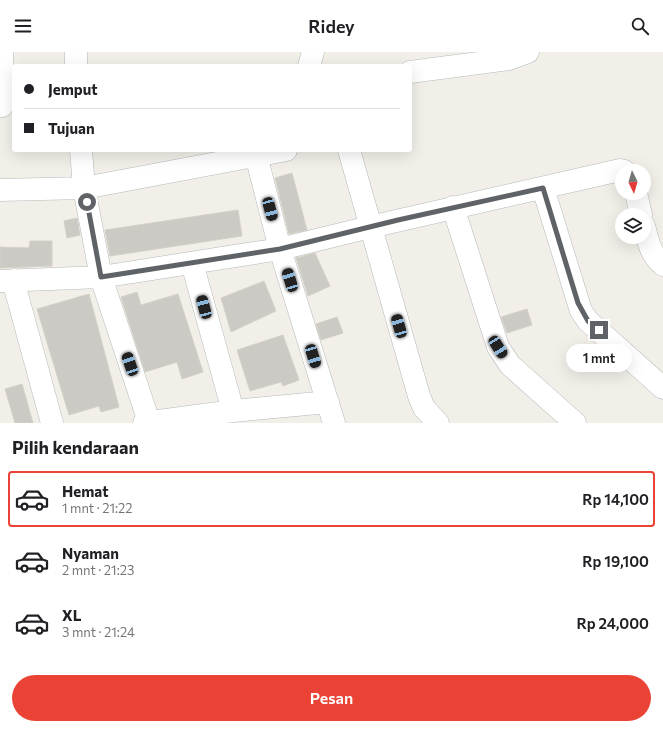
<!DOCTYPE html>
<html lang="id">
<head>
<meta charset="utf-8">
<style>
	body { margin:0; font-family:Commissioner,sans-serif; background:#f2f2f2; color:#202124; height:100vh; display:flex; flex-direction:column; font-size:15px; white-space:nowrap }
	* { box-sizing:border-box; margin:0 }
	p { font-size:13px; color:#757577 }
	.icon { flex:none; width:22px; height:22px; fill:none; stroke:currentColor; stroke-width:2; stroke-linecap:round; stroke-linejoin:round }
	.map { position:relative; height:371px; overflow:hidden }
	.panel { display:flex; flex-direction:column; background:#fff; flex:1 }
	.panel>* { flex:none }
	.banner { position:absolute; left:12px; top:12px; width:400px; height:88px; border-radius:4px; box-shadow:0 4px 16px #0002; display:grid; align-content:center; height:88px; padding:0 12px; background:#fff }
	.needle { width:26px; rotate:175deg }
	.fabs { position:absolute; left:615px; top:112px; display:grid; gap:8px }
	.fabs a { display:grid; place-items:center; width:36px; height:36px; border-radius:50%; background:#fff; box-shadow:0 4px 16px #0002; font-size:20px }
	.end { position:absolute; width:18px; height:18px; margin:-9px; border:5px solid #5f6368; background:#fff; box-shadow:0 0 0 2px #fff }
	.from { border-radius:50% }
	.bubble { position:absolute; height:28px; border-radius:14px; background:#fff; box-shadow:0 4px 16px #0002; font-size:13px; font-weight:600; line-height:28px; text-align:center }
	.car { position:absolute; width:12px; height:24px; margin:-12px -6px; border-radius:5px; box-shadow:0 0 3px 1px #0007; background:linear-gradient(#222 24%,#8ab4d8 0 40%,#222 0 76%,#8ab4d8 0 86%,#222 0) }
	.banner b { display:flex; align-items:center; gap:14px; height:38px; font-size:15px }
	.banner b+b { border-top:1px solid #e0e0e0 }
	.banner i { width:10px; height:10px; background:#202124 }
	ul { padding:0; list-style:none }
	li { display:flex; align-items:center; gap:12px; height:56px; margin:0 8px 6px; padding:0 4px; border:2px solid transparent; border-radius:4px }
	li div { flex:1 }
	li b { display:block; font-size:15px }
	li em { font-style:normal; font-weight:600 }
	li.active { border-color:#ea4335 }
	li>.icon { width:36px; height:36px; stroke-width:1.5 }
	h2 { padding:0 12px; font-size:18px; line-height:48px }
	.button { display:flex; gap:8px; margin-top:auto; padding:8px 12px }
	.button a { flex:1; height:46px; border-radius:24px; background:#ea4335; color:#fff; font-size:16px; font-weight:600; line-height:46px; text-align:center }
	header { display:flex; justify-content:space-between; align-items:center; height:52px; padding:0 12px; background:#fff; font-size:18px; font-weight:600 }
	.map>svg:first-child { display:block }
	.building { fill:#cccac5; stroke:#d6d1c6 }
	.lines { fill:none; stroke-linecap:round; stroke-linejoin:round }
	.street-casing { stroke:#b5b8bc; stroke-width:23 }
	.street { stroke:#fff; stroke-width:22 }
	.route { stroke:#5f6368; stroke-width:5 }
</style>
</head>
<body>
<header><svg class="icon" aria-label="menu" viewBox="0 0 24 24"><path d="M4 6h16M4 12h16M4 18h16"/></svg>Ridey<svg class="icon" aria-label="search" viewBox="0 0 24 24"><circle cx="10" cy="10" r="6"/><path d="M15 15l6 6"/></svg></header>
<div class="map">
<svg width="663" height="371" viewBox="0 0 663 371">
	<rect width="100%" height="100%" fill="#f1efe8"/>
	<path class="building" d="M 292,121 L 307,178 L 289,182 L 275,126 Z
		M 238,158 L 242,184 L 110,204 L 105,178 Z
		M 77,166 L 80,183 L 67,186 L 64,169 Z
		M 30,189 L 52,189 L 52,214 L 0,216 L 0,195 L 29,196 Z
		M 315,201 L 330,234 L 308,244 L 296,206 Z
		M 264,229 L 276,259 L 231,280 L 221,246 Z
		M 137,240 L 141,253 L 178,242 L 203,320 L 182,327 L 177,310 L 145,320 L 121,245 Z
		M 89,242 L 119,355 L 101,360 L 99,354 L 69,363 L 37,257 Z
		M 527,257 L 532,273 L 507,281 L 501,265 Z
		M 337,265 L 343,281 L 321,288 L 316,272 Z
		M 283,283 L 299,328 L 283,334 L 281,330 L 250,339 L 237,298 Z
		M 22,332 L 33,371 L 15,371 L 5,337 Z"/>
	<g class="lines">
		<defs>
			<path id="street" d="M 76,0 L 76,14
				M 309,14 L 313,0
				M 410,20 L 509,7 L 528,0
				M 2,54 L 2,0
				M 81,98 L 84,136 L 101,225 L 149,370
				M 349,98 L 419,344 L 424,356 L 438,371
				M 256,103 L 280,197 L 334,371
				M 543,136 L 581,259 L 588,269 L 663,336
				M 0,138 L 84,136 L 286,98
				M 636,141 L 641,163
				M 453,155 L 498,295 L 510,313 L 575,371
				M 644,174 C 648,190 651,203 663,213
				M 192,211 L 233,359
				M 13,228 L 52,371
				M 0,229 L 101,225 L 280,197 L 370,175 L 620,118 L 624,119
				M 144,371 L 233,359 L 328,350"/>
		</defs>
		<use href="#street" class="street-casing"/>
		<use href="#street" class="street"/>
	</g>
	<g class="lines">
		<path class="route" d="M 87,150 L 101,225 L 280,197 L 398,168 L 543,136 L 578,251 L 588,269 L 599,278"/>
	</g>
</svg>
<div class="fabs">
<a><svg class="needle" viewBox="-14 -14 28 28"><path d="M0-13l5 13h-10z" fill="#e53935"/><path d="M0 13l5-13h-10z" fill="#757577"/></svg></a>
<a><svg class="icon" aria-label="layers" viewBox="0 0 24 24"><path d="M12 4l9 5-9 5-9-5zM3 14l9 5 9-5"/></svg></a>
</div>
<i class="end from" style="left:87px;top:150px"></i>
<i class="end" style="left:599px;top:278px"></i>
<div class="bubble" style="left:566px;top:292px;width:66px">1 mnt</div>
<i class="car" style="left:270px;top:157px;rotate:165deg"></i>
<i class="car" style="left:290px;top:228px;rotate:343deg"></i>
<i class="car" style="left:204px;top:255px;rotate:345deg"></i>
<i class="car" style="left:399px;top:274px;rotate:344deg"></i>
<i class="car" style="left:498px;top:295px;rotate:148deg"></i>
<i class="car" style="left:313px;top:304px;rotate:163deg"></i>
<i class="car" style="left:130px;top:312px;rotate:341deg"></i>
<div class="banner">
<b><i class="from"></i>Jemput</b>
<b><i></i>Tujuan</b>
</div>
</div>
<section class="panel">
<h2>Pilih kendaraan</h2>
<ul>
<li class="active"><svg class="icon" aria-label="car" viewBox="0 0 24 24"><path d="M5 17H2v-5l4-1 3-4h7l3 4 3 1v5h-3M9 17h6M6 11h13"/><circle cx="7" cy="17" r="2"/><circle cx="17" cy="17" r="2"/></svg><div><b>Hemat</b><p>1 mnt · 21:22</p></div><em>Rp 14,100</em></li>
<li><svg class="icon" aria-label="car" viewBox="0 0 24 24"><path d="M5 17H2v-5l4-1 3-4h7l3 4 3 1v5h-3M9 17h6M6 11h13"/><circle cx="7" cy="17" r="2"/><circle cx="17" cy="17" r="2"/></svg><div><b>Nyaman</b><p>2 mnt · 21:23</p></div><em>Rp 19,100</em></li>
<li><svg class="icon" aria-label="car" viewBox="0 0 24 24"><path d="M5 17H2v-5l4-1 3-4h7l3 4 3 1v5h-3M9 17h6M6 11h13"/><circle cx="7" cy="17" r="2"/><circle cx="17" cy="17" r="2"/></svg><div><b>XL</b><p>3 mnt · 21:24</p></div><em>Rp 24,000</em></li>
</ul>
<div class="button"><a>Pesan</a></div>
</section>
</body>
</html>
